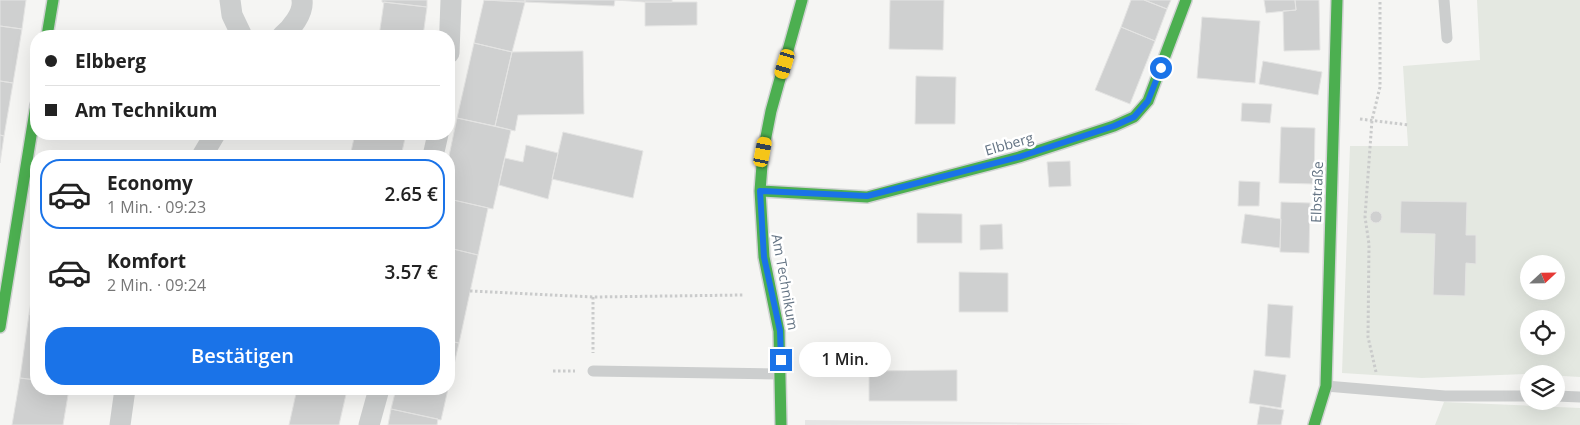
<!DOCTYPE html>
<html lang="de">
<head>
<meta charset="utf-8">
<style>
	body { margin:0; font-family:"Open Sans",sans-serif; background:#f2f2f2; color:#222; height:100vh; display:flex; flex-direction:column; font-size:19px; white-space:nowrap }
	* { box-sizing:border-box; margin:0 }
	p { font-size:16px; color:#767676 }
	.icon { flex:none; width:28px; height:28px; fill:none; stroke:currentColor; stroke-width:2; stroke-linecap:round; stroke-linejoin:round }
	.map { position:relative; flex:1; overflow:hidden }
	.details { position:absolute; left:30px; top:150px; width:425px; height:245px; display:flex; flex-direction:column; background:#fff; border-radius:20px; box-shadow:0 5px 20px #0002 }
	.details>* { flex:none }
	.banner { position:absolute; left:30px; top:30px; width:425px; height:110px; border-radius:20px; box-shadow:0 5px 20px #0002; display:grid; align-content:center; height:110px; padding:0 15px; background:#fff }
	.needle { width:32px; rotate:68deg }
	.buttons { position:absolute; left:1520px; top:255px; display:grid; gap:10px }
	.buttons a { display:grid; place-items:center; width:45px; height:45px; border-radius:50%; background:#fff; box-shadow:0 5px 20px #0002; font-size:25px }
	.end { position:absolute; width:22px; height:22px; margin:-11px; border:6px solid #1a73e8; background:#fff; box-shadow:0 0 0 2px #fff }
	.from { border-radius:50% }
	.bubble { position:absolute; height:35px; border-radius:18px; background:#fff; box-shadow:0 5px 20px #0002; font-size:16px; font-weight:600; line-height:35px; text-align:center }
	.car { position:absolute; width:15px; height:30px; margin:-15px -8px; border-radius:6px; box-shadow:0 0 4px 1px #0007; background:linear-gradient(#f5c518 24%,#345 0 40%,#f5c518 0 76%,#345 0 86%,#f5c518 0) }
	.banner b { display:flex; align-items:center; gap:18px; height:48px; font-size:19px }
	.banner b+b { border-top:1px solid #e0e0e0 }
	.banner i { width:12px; height:12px; background:#222 }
	ul { padding:9px 0 0; list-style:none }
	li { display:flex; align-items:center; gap:15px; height:70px; margin:0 10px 8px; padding:0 5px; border:2px solid transparent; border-radius:20px }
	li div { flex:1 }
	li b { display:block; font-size:19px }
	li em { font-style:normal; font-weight:600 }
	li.current { border-color:#1a73e8 }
	li>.icon { width:45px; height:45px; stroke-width:1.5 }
	.cta { display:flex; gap:10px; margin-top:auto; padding:10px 15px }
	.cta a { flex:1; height:58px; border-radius:20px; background:#1a73e8; color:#fff; font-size:20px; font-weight:600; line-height:58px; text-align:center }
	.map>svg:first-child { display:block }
	.built { fill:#e5e6e5 }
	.green { fill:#e4e8e1; fill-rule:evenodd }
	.building { fill:#cfd0d0; stroke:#e4e4e3 }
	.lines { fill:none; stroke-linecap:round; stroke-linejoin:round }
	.fast-casing { stroke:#d1d3d3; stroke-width:14 }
	.path { stroke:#cacbcb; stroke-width:3; stroke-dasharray:2.5 2.5; stroke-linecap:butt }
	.lane { stroke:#cccece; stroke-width:11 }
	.street { stroke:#cccece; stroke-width:21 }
	.fast { stroke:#4caf50; stroke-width:11 }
	.route { stroke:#1a73e8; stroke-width:6 }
	.labels { text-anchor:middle; stroke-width:5; stroke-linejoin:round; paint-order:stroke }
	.street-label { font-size:14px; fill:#647484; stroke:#fff }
</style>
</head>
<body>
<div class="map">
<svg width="1580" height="425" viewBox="0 0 1580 425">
	<rect width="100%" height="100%" fill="#f5f5f3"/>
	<path class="built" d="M 805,420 L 903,421 L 1145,424 L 805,425 Z"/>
	<path class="green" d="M 1477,0 L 1580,0 L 1580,377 L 1529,374 L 1422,378 L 1342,373 L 1350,146 L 1408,146 L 1403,66 L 1480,60 ZM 1529,264 L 1556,264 L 1556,291 L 1529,291 ZM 1529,319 L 1556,319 L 1556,346 L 1529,346 Z
		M 1444,402 L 1580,408 L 1580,425 L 1435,425 Z"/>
	<path class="building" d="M 0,0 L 26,0 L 22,29 L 0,26 Z
		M 382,0 L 427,0 L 427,7 L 382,2 Z
		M 484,0 L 525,2 L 512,52 L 474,43 Z
		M 485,0 L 525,0 L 525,2 Z
		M 525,0 L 615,0 L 614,6 L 525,2 Z
		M 615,0 L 672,0 L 672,2 L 645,2 Z
		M 890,0 L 944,0 L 943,50 L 889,49 Z
		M 1131,0 L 1144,0 L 1167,9 L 1155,41 L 1121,27 Z
		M 1144,0 L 1171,0 L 1167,9 Z
		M 1264,0 L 1295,0 L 1296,10 L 1266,13 Z
		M 1295,0 L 1319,0 L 1320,50 L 1284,51 L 1283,11 L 1296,10 Z
		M 384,2 L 427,7 L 423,36 L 379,36 Z
		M 645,2 L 697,2 L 697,25 L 645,26 Z
		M 1202,17 L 1260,21 L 1255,83 L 1197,78 Z
		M 0,26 L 22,29 L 13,83 L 0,81 Z
		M 1121,27 L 1155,41 L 1130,104 L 1095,90 Z
		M 474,43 L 512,52 L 495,126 L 457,118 Z
		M 583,51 L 584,114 L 518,115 L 515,131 L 495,126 L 512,52 Z
		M 1263,61 L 1322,72 L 1318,95 L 1259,84 Z
		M 916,76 L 956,77 L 955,124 L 915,124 Z
		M 0,81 L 13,83 L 4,136 L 0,135 Z
		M 1242,103 L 1272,104 L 1270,123 L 1241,121 Z
		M 457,118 L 511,130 L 493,209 L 449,199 L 449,156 Z
		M 1281,127 L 1315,128 L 1314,184 L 1279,183 Z
		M 563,132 L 643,151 L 633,198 L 552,179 Z
		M 355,134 L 406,134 L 401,156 L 350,156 Z
		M 0,135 L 4,136 L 0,163 Z
		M 526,145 L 558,153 L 548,199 L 499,185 L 505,158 L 523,162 Z
		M 1070,161 L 1071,186 L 1049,187 L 1047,162 Z
		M 1239,181 L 1260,182 L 1259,206 L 1238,206 Z
		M 449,199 L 488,208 L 478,255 L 449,248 Z
		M 1401,201 L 1467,202 L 1466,235 L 1476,235 L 1476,264 L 1466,263 L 1465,296 L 1433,295 L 1435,234 L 1400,233 Z
		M 1281,202 L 1310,203 L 1309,253 L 1280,252 Z
		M1370 217a6 6 0 1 1 12 0a6 6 0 1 1-12 0Z
		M 917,213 L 962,214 L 962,243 L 917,243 Z
		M 1245,214 L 1281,219 L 1280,248 L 1241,243 Z
		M 1002,224 L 1003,249 L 980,250 L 980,225 Z
		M 449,248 L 478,255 L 459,343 L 449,341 Z
		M 36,271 L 36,315 L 29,314 Z
		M 959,272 L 1008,273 L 1008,312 L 959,312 Z
		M 1268,304 L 1293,306 L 1290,358 L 1265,356 Z
		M 29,314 L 36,315 L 36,380 L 20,378 Z
		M 449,341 L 459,343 L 449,386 Z
		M 957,370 L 957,401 L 869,401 L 869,371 Z
		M 1254,370 L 1286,375 L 1281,408 L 1249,403 Z
		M 20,378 L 36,380 L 36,389 L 69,389 L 63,425 L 12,425 Z
		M 297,389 L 347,390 L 339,425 L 289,425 Z
		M 396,389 L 448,389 L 441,420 L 391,409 Z
		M 1260,406 L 1284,410 L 1281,425 L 1257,425 Z
		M 391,409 L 438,419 L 437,425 L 388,425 Z"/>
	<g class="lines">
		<defs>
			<path id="fast" d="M 47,36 L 53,0
				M 760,191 L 867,197 L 1019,157 L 1114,126 L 1134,117 L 1148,101 L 1186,0
				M 0,327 L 36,105
				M 781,425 L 779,331 L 764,257 L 760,191 L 763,152 L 771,111 L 802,0
				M 1314,425 L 1326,386 L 1337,0"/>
		</defs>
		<use href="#fast" class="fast-casing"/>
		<path class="path" d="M 1360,119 L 1409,125
			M 470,291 L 593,297 L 744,295
			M 593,297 L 593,353
			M 553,371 L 575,371
			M 1376,372 L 1368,337 L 1369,244 L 1365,217 L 1372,120 L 1380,87 L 1380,0"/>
		<path class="lane" d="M 1444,0 L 1447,38
			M 593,371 L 780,374
			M 1326,386 L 1445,396 L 1529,396
			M 1556,396 L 1580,397"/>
		<path class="street" d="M 230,0 L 232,15 L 242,36
			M 282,36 C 291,29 304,13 302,0
			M 449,53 L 451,0
			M 202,156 L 215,134
			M 433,156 L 438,134
			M 120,425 L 125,389
			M 369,425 L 379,389"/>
		<use href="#fast" class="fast"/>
	</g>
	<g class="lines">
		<path class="route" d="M 781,360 L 780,331 L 764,257 L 760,191 L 867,196 L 1019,157 L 1114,126 L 1134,117 L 1148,101 L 1161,68"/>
	</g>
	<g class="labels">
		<g class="street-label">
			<text transform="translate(1009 144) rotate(-16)" y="5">Elbberg</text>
			<text transform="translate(1317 192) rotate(-88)" y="5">Elbstraße</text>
			<text transform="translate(785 282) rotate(80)" y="5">Am Technikum</text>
		</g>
	</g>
</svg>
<div class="buttons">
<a><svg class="needle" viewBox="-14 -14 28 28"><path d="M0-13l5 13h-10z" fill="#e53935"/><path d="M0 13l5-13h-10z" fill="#767676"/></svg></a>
<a><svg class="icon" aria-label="locate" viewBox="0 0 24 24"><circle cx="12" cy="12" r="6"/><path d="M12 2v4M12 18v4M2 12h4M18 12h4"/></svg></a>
<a><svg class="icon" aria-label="layers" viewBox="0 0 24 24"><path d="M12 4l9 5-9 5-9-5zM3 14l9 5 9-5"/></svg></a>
</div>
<i class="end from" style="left:1161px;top:68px"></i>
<i class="end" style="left:781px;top:360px"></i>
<div class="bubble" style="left:799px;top:342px;width:92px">1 Min.</div>
<i class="car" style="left:785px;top:64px;rotate:197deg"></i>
<i class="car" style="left:763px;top:152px;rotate:11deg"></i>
<div class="banner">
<b><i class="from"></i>Elbberg</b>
<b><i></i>Am Technikum</b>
</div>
<section class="details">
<ul>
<li class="current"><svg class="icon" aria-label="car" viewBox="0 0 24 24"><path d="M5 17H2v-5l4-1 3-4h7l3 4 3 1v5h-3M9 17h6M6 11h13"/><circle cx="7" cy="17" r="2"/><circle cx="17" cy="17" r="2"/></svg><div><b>Economy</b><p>1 Min. · 09:23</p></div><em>2.65 €</em></li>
<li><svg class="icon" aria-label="car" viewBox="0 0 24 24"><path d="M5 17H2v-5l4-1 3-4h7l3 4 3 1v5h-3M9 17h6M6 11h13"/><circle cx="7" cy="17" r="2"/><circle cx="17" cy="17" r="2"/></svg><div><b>Komfort</b><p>2 Min. · 09:24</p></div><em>3.57 €</em></li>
</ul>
<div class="cta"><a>Bestätigen</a></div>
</section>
</div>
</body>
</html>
